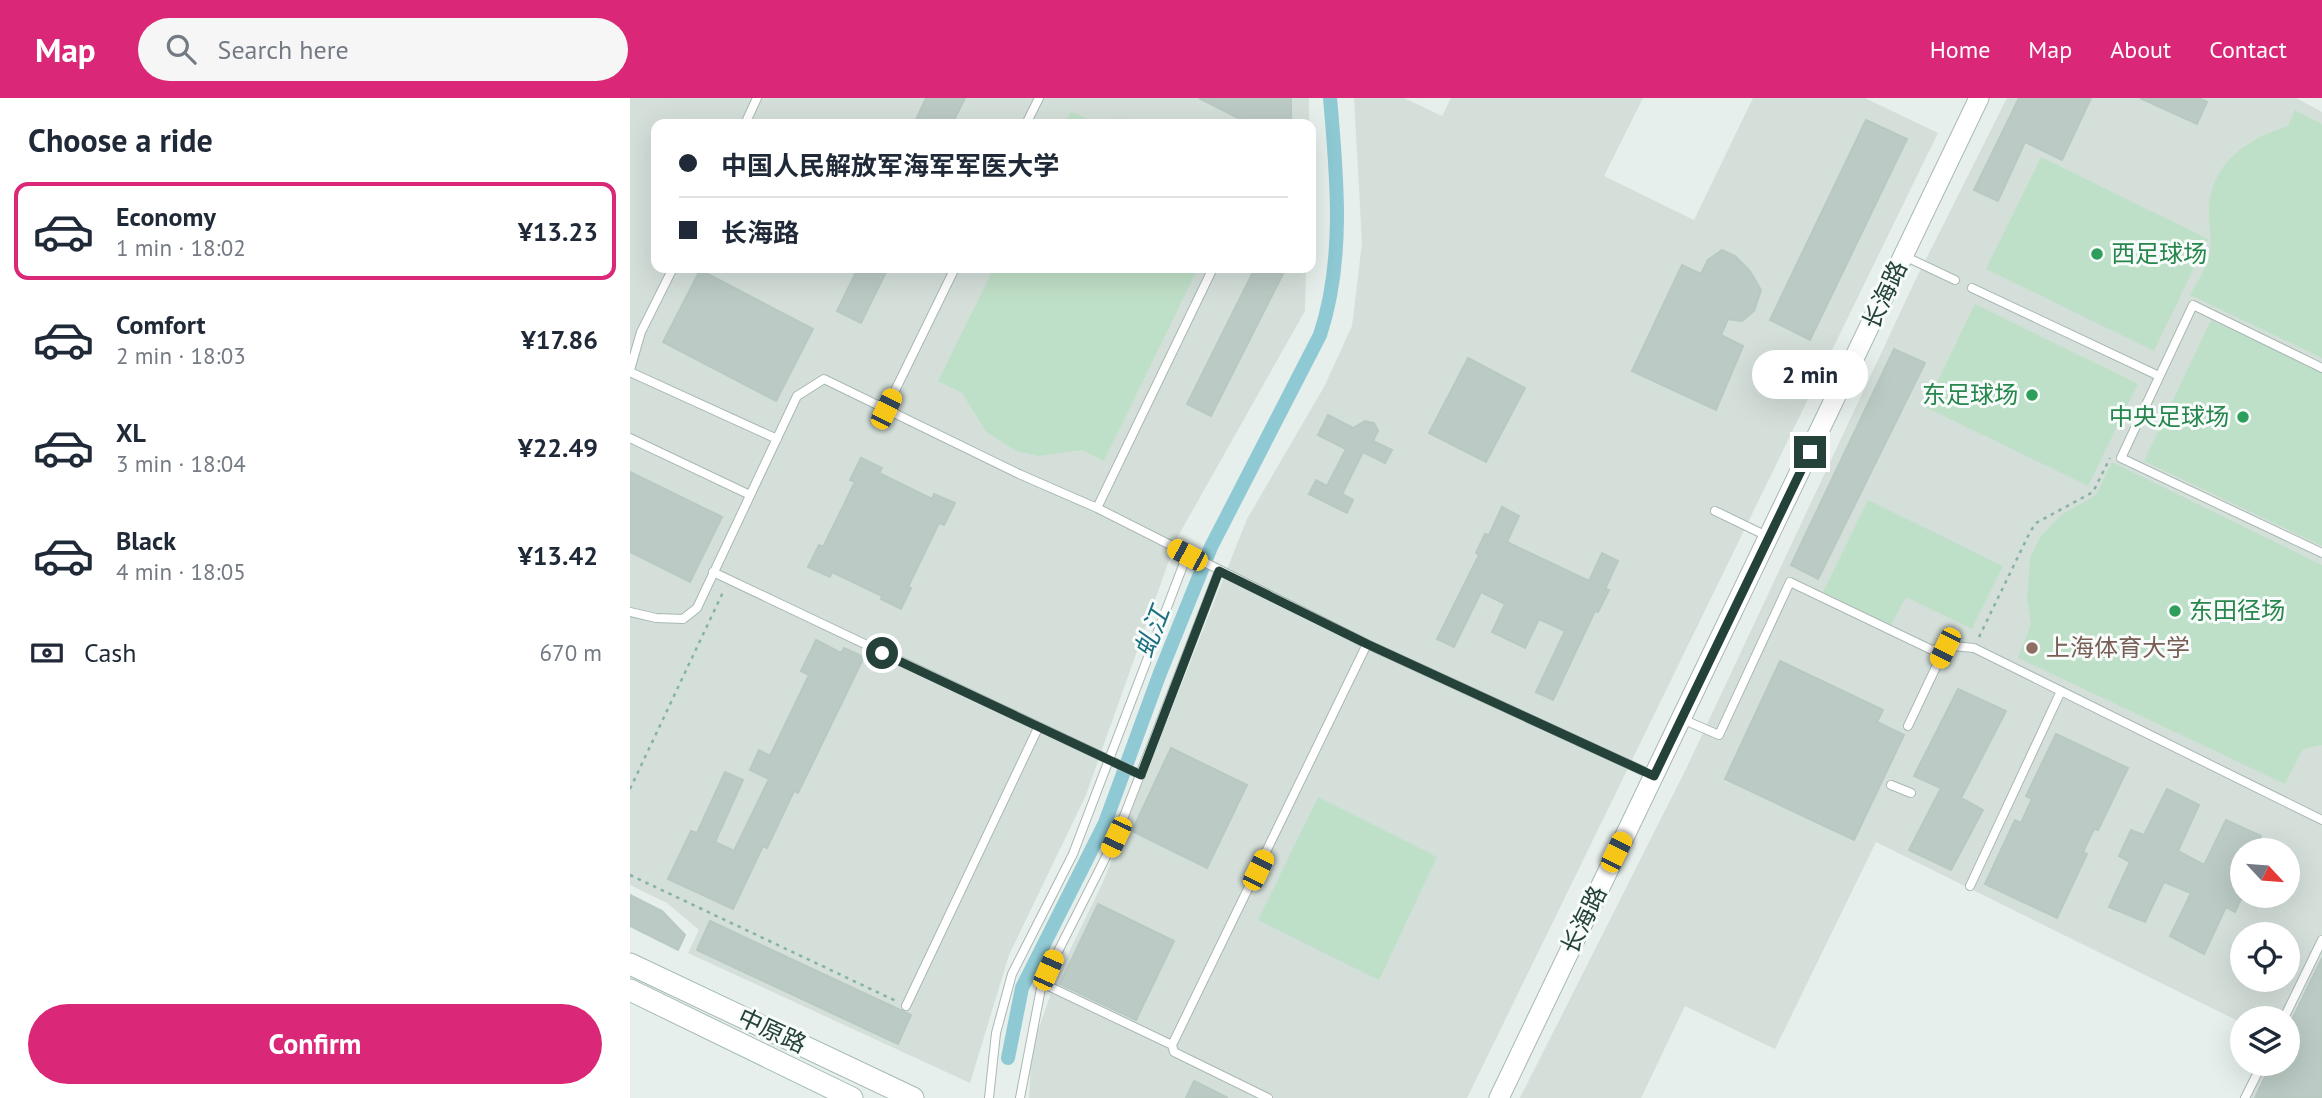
<!DOCTYPE html>
<html lang="en">
<head>
<meta charset="utf-8">
<style>
	body { margin:0; font-family:"PT Sans","Noto Sans SC",sans-serif; background:#f6f6f7; color:#1f2937; height:100vh; display:flex; flex-direction:column; font-size:26px; white-space:nowrap }
	* { box-sizing:border-box; margin:0 }
	p { font-size:23px; color:#747a83 }
	.icon { flex:none; width:38px; height:38px; fill:none; stroke:currentColor; stroke-width:2; stroke-linecap:round; stroke-linejoin:round }
	.map { position:relative; flex:1; overflow:hidden }
	.side { display:flex; flex-direction:column; background:#fff; width:630px }
	.side>* { flex:none }
	.guide { position:absolute; left:21px; top:21px; width:665px; height:154px; border-radius:14px; box-shadow:0 7px 28px #0002; display:grid; align-content:center; height:154px; padding:0 28px; background:#fff }
	.needle { width:46px; rotate:116deg }
	.buttons { position:absolute; left:1600px; top:740px; display:grid; gap:14px }
	.buttons a { display:grid; place-items:center; width:70px; height:70px; border-radius:50%; background:#fff; box-shadow:0 7px 28px #0002; font-size:35px }
	.end { position:absolute; width:32px; height:32px; margin:-16px; border:9px solid #24423a; background:#fff; box-shadow:0 0 0 4px #fff }
	.from { border-radius:50% }
	.bubble { position:absolute; height:49px; border-radius:24px; background:#fff; box-shadow:0 7px 28px #0002; font-size:23px; font-weight:800; line-height:49px; text-align:center }
	.car { position:absolute; width:21px; height:42px; margin:-21px -10px; border-radius:9px; box-shadow:0 0 5px 2px #0007; background:linear-gradient(#f5c518 24%,#345 0 40%,#f5c518 0 76%,#345 0 86%,#f5c518 0) }
	.guide b { display:flex; align-items:center; gap:24px; height:66px; font-size:26px }
	.guide b+b { border-top:2px solid #e0e1e3 }
	.guide i { width:18px; height:18px; background:#1f2937 }
	ul { padding:0; list-style:none }
	li { display:flex; align-items:center; gap:21px; height:98px; margin:0 14px 10px; padding:0 14px; border:4px solid transparent; border-radius:14px }
	li div { flex:1 }
	li b { display:block; font-size:26px }
	li em { font-style:normal; font-weight:800 }
	li.current { border-color:#db2777 }
	li>.icon { width:63px; height:63px; stroke-width:1.5 }
	h2 { padding:0 28px; font-size:32px; line-height:84px }
	.pay { display:flex; align-items:center; gap:18px; height:77px; padding:0 28px; font-size:26px }
	.pay p { margin-inline-start:auto }
	.primary-button { display:flex; gap:14px; margin-top:auto; padding:14px 28px }
	.primary-button a { flex:1; height:80px; border-radius:42px; background:#db2777; color:#fff; font-size:28px; font-weight:800; line-height:80px; text-align:center }
	header { display:flex; align-items:center; gap:42px; box-sizing:border-box; height:98px; padding:0 35px; background:#db2777; color:#fff }
	header strong { font-size:33px }
	nav { display:flex; gap:38px; margin-inline-start:auto; font-size:24px }
	.search { width:490px; height:63px; background:#f6f6f7; display:flex; align-items:center; gap:18px; box-sizing:border-box; padding:0 24px; border-radius:38px; color:#747a83; font-size:26px }
	main { display:flex; flex:1; min-height:0 }
	.map>svg:first-child { display:block }
	.built { fill:#d4dfda; fill-rule:evenodd }
	.green { fill:#bfe0c8 }
	.lines { fill:none; stroke-linecap:round; stroke-linejoin:round }
	.canal { stroke:#8ec9d4; stroke-width:14 }
	.building { fill:#bbcac4; stroke:#b8c9c2; stroke-width:2 }
	.service-casing { stroke:#a8b8b2; stroke-width:10 }
	.tertiary-casing { stroke:#a8b8b2; stroke-width:21 }
	.secondary-casing { stroke:#a4bbb3; stroke-width:23 }
	.path { stroke:#86b3a5; stroke-width:2.5; stroke-dasharray:3.5 5; stroke-linecap:butt }
	.service { stroke:#fff; stroke-width:8 }
	.tertiary { stroke:#fff; stroke-width:19 }
	.secondary { stroke:#fff; stroke-width:21 }
	.route { stroke:#24423a; stroke-width:9 }
	.leisure-dot { fill:#2e9e5b; stroke:#f7fbf9; stroke-width:2.5 }
	.education-dot { fill:#8d6e63; stroke:#f7fbf9; stroke-width:2.5 }
	.labels { text-anchor:middle; stroke-width:6; stroke-linejoin:round; paint-order:stroke }
	.leisure-label { font-size:24px; fill:#27864d; stroke:#f7fbf9; text-anchor:start }
	.street-label { font-size:24px; fill:#24423a; stroke:#f7fbf9 }
	.education-label { font-size:24px; fill:#785e54; stroke:#f7fbf9; text-anchor:start }
	.water-label { font-size:26px; font-style:italic; fill:#1c6f80; stroke:#f7fbf9 }
</style>
</head>
<body>
<header>
<strong>Map</strong>
<div class="search"><svg class="icon" aria-label="search" viewBox="0 0 24 24"><circle cx="10" cy="10" r="6"/><path d="M15 15l6 6"/></svg>Search here</div>
<nav><a>Home</a><a>Map</a><a>About</a><a>Contact</a></nav>
</header>
<main>
<section class="side">
<h2>Choose a ride</h2>
<ul>
<li class="current"><svg class="icon" aria-label="car" viewBox="0 0 24 24"><path d="M5 17H2v-5l4-1 3-4h7l3 4 3 1v5h-3M9 17h6M6 11h13"/><circle cx="7" cy="17" r="2"/><circle cx="17" cy="17" r="2"/></svg><div><b>Economy</b><p>1 min · 18:02</p></div><em>¥13.23</em></li>
<li><svg class="icon" aria-label="car" viewBox="0 0 24 24"><path d="M5 17H2v-5l4-1 3-4h7l3 4 3 1v5h-3M9 17h6M6 11h13"/><circle cx="7" cy="17" r="2"/><circle cx="17" cy="17" r="2"/></svg><div><b>Comfort</b><p>2 min · 18:03</p></div><em>¥17.86</em></li>
<li><svg class="icon" aria-label="car" viewBox="0 0 24 24"><path d="M5 17H2v-5l4-1 3-4h7l3 4 3 1v5h-3M9 17h6M6 11h13"/><circle cx="7" cy="17" r="2"/><circle cx="17" cy="17" r="2"/></svg><div><b>XL</b><p>3 min · 18:04</p></div><em>¥22.49</em></li>
<li><svg class="icon" aria-label="car" viewBox="0 0 24 24"><path d="M5 17H2v-5l4-1 3-4h7l3 4 3 1v5h-3M9 17h6M6 11h13"/><circle cx="7" cy="17" r="2"/><circle cx="17" cy="17" r="2"/></svg><div><b>Black</b><p>4 min · 18:05</p></div><em>¥13.42</em></li>
</ul>
<div class="pay"><svg class="icon" aria-label="cash" viewBox="0 0 24 24"><path d="M3 7h18v10H3z"/><circle cx="12" cy="12" r="2"/></svg>Cash<p>670 m</p></div>
<div class="primary-button"><a>Confirm</a></div>
</section>
<div class="map">
<svg width="1692" height="1000" viewBox="0 0 1692 1000">
	<rect width="100%" height="100%" fill="#e6efeb"/>
	<path class="built" d="M 0,0 L 679,0 L 679,26 L 26,26 L 26,170 L 676,170 L 675,213 L 547,440 L 456,697 L 379,857 L 340,985 L 58,855 L 69,832 L 37,805 L 0,787 Z
		M 724,0 L 774,0 L 812,18 L 821,0 L 1013,0 L 974,78 L 1064,122 L 1123,0 L 1235,0 L 1308,35 L 837,1000 L 399,1000 L 402,950 L 426,881 L 473,784 L 617,421 L 694,289 L 722,228 L 732,145 Z
		M 1377,0 L 1666,0 L 1692,14 L 1692,1000 L 1611,1000 L 1626,966 L 1657,966 L 1657,920 L 1612,920 L 1612,925 L 1246,744 L 1145,951 L 1055,908 L 1011,1000 L 890,1000 L 1056,671 L 1285,183 ZM 1612,752 L 1657,752 L 1657,798 L 1612,798 ZM 1612,836 L 1657,836 L 1657,882 L 1612,882 Z"/>
	<path class="green" d="M 1665,12 L 1692,26 L 1692,260 L 1560,197 C 1566,186 1573,175 1578,163 C 1584,146 1578,126 1579,108 C 1583,62 1619,41 1658,28 Z
		M 441,13 L 465,25 C 486,17 506,21 528,26 L 434,26 Z
		M 1411,59 L 1578,141 L 1524,253 L 1356,171 Z
		M 364,170 L 568,170 L 474,363 L 452,352 L 409,358 L 386,353 L 356,334 L 332,295 L 308,283 Z
		M 1345,206 L 1508,286 L 1458,388 L 1295,309 Z
		M 1581,222 L 1692,274 L 1692,448 L 1514,363 Z
		M 1482,364 L 1692,467 L 1692,647 L 1673,651 L 1655,686 L 1388,560 L 1401,526 L 1397,501 L 1400,460 L 1410,439 L 1431,417 L 1466,397 Z
		M 1238,402 L 1373,468 L 1342,531 L 1276,499 L 1261,527 L 1193,494 Z
		M 688,699 L 807,759 L 749,882 L 628,822 Z"/>
	<g class="lines">
		<path class="canal" d="M 378,960 L 392,890 L 475,725 L 530,575 L 581,449 L 690,237 C 715,162 707,78 700,0"/>
	</g>
	<path class="building" d="M 296,0 L 335,0 L 322,26 L 284,26 Z
		M 569,0 L 661,0 L 661,26 L 620,26 Z
		M 1389,0 L 1461,0 L 1432,62 L 1395,44 L 1368,103 L 1344,92 Z
		M 1510,0 L 1569,0 L 1577,4 L 1567,26 Z
		M 1236,22 L 1277,41 L 1180,242 L 1140,222 Z
		M 1092,152 L 1105,158 L 1120,173 L 1131,192 L 1124,213 L 1112,223 L 1098,221 L 1091,237 L 1113,248 L 1086,312 L 1002,273 L 1052,167 L 1071,176 L 1078,162 Z
		M 228,170 L 258,170 L 231,225 L 207,213 Z
		M 625,170 L 656,170 L 581,318 L 557,306 Z
		M 70,172 L 183,231 L 146,303 L 33,244 Z
		M 1264,251 L 1295,265 L 1188,481 L 1161,467 Z
		M 838,260 L 895,290 L 856,364 L 799,335 Z
		M 698,317 L 723,330 L 735,323 L 744,325 L 748,333 L 743,343 L 762,352 L 755,365 L 733,354 L 712,396 L 723,402 L 717,415 L 679,396 L 686,382 L 697,388 L 716,351 L 688,337 Z
		M 231,360 L 252,370 L 249,375 L 302,401 L 304,396 L 325,405 L 314,427 L 309,425 L 278,489 L 281,490 L 271,511 L 251,501 L 252,498 L 202,474 L 200,479 L 178,469 L 189,447 L 193,449 L 225,384 L 220,382 Z
		M 0,374 L 92,419 L 60,484 L 0,454 Z
		M 872,409 L 889,418 L 877,444 L 959,483 L 972,455 L 988,463 L 975,491 L 979,492 L 968,514 L 965,513 L 923,602 L 906,594 L 935,533 L 909,521 L 895,550 L 862,534 L 875,506 L 851,494 L 824,549 L 807,541 L 849,457 L 846,455 L 855,436 L 859,437 Z
		M 186,542 L 211,555 L 214,550 L 234,559 L 168,695 L 164,693 L 137,750 L 133,748 L 103,811 L 38,781 L 61,733 L 67,735 L 95,674 L 113,682 L 85,744 L 104,753 L 139,681 L 120,672 L 129,652 L 140,658 L 179,577 L 171,573 Z
		M 1150,563 L 1253,612 L 1247,624 L 1274,637 L 1224,742 L 1095,681 Z
		M 1328,591 L 1376,613 L 1331,700 L 1353,712 L 1321,772 L 1279,752 L 1311,690 L 1284,678 Z
		M 1426,636 L 1498,670 L 1468,732 L 1464,731 L 1453,754 L 1457,756 L 1427,820 L 1355,786 L 1385,722 L 1391,725 L 1402,701 L 1396,698 Z
		M 541,650 L 617,687 L 577,770 L 502,733 Z
		M 1537,691 L 1569,707 L 1548,753 L 1574,767 L 1596,722 L 1631,738 L 1624,752 L 1612,752 L 1612,776 L 1608,783 L 1612,785 L 1612,799 L 1605,814 L 1596,809 L 1574,856 L 1540,838 L 1561,795 L 1534,784 L 1515,824 L 1479,809 L 1500,764 L 1489,758 L 1501,732 L 1514,737 Z
		M 0,797 L 32,813 L 55,837 L 48,852 L 0,828 Z
		M 468,806 L 544,843 L 506,922 L 430,886 Z
		M 80,823 L 281,917 L 268,946 L 67,852 Z
		M 1692,860 L 1692,1000 L 1625,1000 L 1641,966 L 1657,966 L 1657,932 Z
		M 564,983 L 598,1000 L 556,1000 Z"/>
	<g class="lines">
		<defs>
			<path id="service" d="M 115,26 L 127,0
				M 396,26 L 409,0
				M 1274,158 L 1325,182
				M 1342,190 L 1529,278
				M 1692,270 L 1563,207 L 1491,360 L 1692,455
				M 0,272 L 11,234 L 43,170
				M 0,274 L 147,341
				M 256,311 L 325,170
				M 0,340 L 120,397
				M 467,410 L 583,170
				M 1085,413 L 1139,439
				M 83,474 L 511,677
				M 0,514 L 26,520 L 53,521 L 67,510 L 167,298 L 194,281 L 389,376 L 467,410 L 737,546 L 1022,677
				M 1052,621 L 1089,637 L 1160,484 L 1302,552 L 1323,548 L 1344,550 L 1692,722
				M 1278,628 L 1315,550
				M 1261,687 L 1281,695
				M 1340,788 L 1431,593
				M 412,885 L 542,947 L 737,546
				M 276,908 L 408,630
				M 1654,920 L 1692,842
				M 542,947 L 544,954 L 638,1000
				M 359,1000 L 366,935 L 382,876 L 443,756 L 557,457
				M 390,1000 L 412,885 L 486,739 L 589,473
				M 1615,1000 L 1632,966"/>
			<path id="tertiary" d="M 869,1000 L 1349,0"/>
			<path id="secondary" d="M 0,866 L 283,1000
				M 0,892 L 222,1000"/>
		</defs>
		<use href="#service" class="service-casing"/>
		<use href="#tertiary" class="tertiary-casing"/>
		<use href="#secondary" class="secondary-casing"/>
		<path class="path" d="M 1349,539 L 1400,434 L 1406,425 L 1463,394 L 1480,360
			M 0,691 L 94,492
			M 0,777 L 266,903"/>
		<use href="#service" class="service"/>
		<use href="#tertiary" class="tertiary"/>
		<use href="#secondary" class="secondary"/>
	</g>
	<g class="lines">
		<path class="route" d="M 252,555 L 511,677 L 589,473 L 737,546 L 1024,678 L 1180,354"/>
	</g>
	<g class="leisure-dot">
		<circle cx="1467" cy="156" r="7"/>
		<circle cx="1402" cy="297" r="7"/>
		<circle cx="1613" cy="319" r="7"/>
		<circle cx="1545" cy="513" r="7"/>
	</g>
	<circle class="education-dot" cx="1402" cy="550" r="7"/>
	<g class="labels">
		<g class="leisure-label">
			<text x="1481" y="164">西足球场</text>
			<text x="1388" y="305" text-anchor="end">东足球场</text>
			<text x="1599" y="327" text-anchor="end">中央足球场</text>
			<text x="1559" y="521">东田径场</text>
		</g>
		<g class="street-label">
			<text transform="translate(1255 197) rotate(-65)" y="8">长海路</text>
			<text transform="translate(954 822) rotate(-64)" y="8">长海路</text>
			<text transform="translate(142 933) rotate(25)" y="8">中原路</text>
		</g>
		<g class="education-label">
			<text x="1416" y="558">上海体育大学</text>
		</g>
		<g class="water-label">
			<text transform="translate(522 534) rotate(-69)" y="9">虬江</text>
		</g>
	</g>
</svg>
<div class="buttons">
<a><svg class="needle" viewBox="-14 -14 28 28"><path d="M0-13l5 13h-10z" fill="#e53935"/><path d="M0 13l5-13h-10z" fill="#747a83"/></svg></a>
<a><svg class="icon" aria-label="locate" viewBox="0 0 24 24"><circle cx="12" cy="12" r="6"/><path d="M12 2v4M12 18v4M2 12h4M18 12h4"/></svg></a>
<a><svg class="icon" aria-label="layers" viewBox="0 0 24 24"><path d="M12 4l9 5-9 5-9-5zM3 14l9 5 9-5"/></svg></a>
</div>
<i class="end from" style="left:252px;top:555px"></i>
<i class="end" style="left:1180px;top:354px"></i>
<div class="bubble" style="left:1122px;top:252px;width:116px">2 min</div>
<i class="car" style="left:256px;top:311px;rotate:26deg"></i>
<i class="car" style="left:557px;top:457px;rotate:298deg"></i>
<i class="car" style="left:1315px;top:550px;rotate:206deg"></i>
<i class="car" style="left:486px;top:739px;rotate:205deg"></i>
<i class="car" style="left:986px;top:754px;rotate:26deg"></i>
<i class="car" style="left:628px;top:772px;rotate:26deg"></i>
<i class="car" style="left:418px;top:872px;rotate:24deg"></i>
<div class="guide">
<b><i class="from"></i>中国人民解放军海军军医大学</b>
<b><i></i>长海路</b>
</div>
</div>
</main>
</body>
</html>
